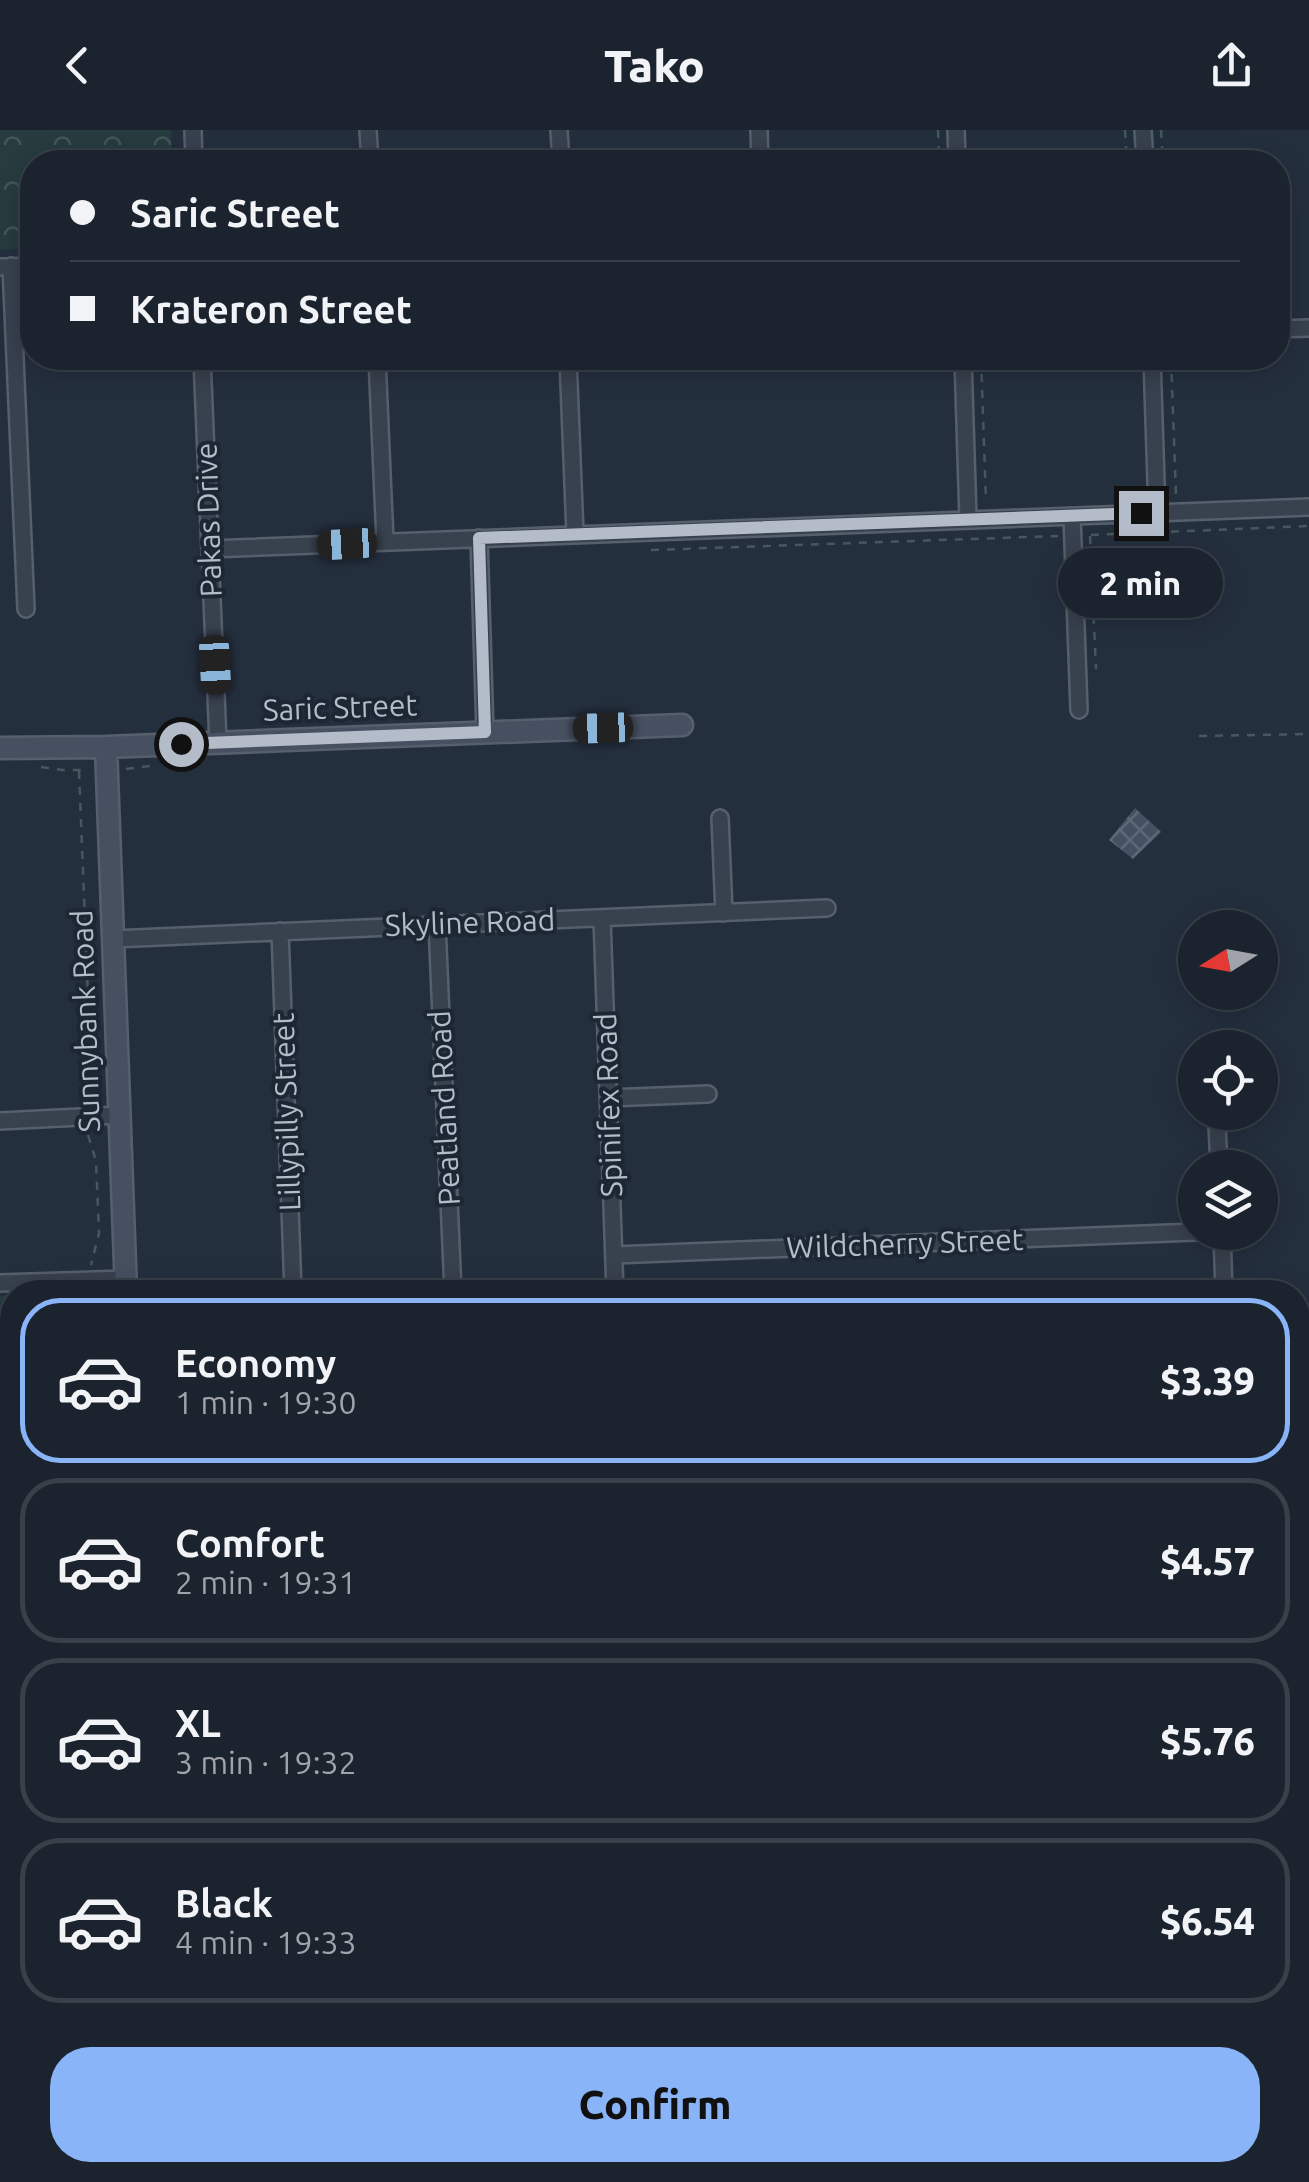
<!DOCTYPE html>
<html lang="en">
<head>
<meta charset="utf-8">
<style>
	body { margin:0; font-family:Ubuntu,sans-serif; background:#282f3a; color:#f1f3f6; height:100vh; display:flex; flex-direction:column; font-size:38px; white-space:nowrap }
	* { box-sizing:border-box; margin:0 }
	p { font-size:32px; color:#a0a4aa }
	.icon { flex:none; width:55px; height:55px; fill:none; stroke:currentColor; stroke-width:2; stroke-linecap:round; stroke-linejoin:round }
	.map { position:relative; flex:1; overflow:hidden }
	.sheet { position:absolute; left:0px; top:1150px; width:1310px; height:902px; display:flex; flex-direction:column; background:#1b232e; border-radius:40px 40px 0 0; box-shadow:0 5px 25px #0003,0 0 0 2px #39404a }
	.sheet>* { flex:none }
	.top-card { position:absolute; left:20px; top:20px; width:1270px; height:220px; border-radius:40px; box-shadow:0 5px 25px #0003,0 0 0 2px #39404a; display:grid; align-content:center; height:220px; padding:0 50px; background:#1b232e }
	.needle { width:65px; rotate:259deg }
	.controls { position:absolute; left:1178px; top:780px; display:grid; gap:20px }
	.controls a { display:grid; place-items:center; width:100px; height:100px; border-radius:50%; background:#1b232e; box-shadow:0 5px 25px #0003,0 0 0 2px #39404a; font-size:50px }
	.end { position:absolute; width:45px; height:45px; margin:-22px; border:12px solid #b4bcc9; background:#111; box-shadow:0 0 0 5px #111 }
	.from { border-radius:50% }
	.bubble { position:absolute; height:70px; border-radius:35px; background:#1b232e; box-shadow:0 5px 25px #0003,0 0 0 2px #39404a; font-size:32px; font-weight:800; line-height:70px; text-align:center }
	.car { position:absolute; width:30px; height:60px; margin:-30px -15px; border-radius:12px; box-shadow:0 0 8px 2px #0007; background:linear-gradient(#222 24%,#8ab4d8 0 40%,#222 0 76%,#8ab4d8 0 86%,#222 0) }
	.top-card b { display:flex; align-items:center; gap:35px; height:95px; font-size:38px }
	.top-card b+b { border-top:2px solid #39404a }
	.top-card i { width:25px; height:25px; background:#f1f3f6 }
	ul { padding:18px 0 0; list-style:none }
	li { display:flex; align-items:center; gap:30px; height:165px; margin:0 20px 15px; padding:0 30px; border:5px solid #39404a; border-radius:40px }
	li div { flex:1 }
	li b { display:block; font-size:38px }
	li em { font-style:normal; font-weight:800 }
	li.active { border-color:#8ab4f8 }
	li>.icon { width:90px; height:90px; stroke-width:1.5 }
	.action { display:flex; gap:20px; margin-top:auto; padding:20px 50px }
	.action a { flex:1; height:115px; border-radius:40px; background:#8ab4f8; color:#111; font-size:40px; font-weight:800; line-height:115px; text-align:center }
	header { display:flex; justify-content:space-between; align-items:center; height:130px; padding:0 50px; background:#1b232e; font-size:45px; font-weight:800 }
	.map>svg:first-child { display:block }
	.forest { fill:url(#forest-crowns) }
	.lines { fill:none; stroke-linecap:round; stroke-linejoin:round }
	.stream { stroke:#394c67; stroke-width:5 }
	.building { fill:url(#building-cross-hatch) }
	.street-casing { stroke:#565f6c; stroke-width:20 }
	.secondary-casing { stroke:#565f6c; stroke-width:25 }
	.path { stroke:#44595c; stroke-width:2.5; stroke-dasharray:8 8; stroke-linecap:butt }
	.street { stroke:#38414e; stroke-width:15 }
	.secondary { stroke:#465061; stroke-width:20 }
	.route { stroke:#b4bcc9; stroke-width:12 }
	.labels { text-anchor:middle; stroke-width:8; stroke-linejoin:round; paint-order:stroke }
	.street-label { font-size:30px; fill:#b4bcc9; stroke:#1d2633 }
</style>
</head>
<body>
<header><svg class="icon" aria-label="back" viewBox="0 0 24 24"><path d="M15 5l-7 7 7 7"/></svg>Tako<svg class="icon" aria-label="share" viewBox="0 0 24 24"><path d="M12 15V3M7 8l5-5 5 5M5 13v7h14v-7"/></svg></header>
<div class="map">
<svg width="1309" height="2052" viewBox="0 0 1309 2052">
	<defs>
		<pattern id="forest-crowns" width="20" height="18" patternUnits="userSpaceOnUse" patternTransform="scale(2.5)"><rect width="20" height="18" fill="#263c3f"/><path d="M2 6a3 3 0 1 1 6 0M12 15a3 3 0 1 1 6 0" fill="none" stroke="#435659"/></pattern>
		<pattern id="building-cross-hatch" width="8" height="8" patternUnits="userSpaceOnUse" patternTransform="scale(2.5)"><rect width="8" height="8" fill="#455162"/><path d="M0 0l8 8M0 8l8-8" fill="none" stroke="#5d6877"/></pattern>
	</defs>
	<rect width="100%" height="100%" fill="#242f3e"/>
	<path class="forest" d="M 0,0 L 171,0 L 172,32 L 32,32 L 32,118 L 0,120 Z
		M 12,1165 L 12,1507 L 0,1507 L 0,1166 Z"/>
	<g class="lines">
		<path class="stream" d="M 1298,1337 L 1309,1336
			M 0,1401 L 12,1400"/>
	</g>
	<path class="building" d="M 1135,678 L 1161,702 L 1133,729 L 1109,710 Z"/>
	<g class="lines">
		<defs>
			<path id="street" d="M 193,0 L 194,32
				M 368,0 L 370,32
				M 559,0 L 561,32
				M 759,0 L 760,32
				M 956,0 L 957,32
				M 1143,0 L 1145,32
				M 11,136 L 26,479
				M 0,137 L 32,136
				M 1278,199 L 1309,198
				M 202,228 L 218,613
				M 377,228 L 385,412
				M 568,228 L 575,404
				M 963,228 L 968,389
				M 1152,228 L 1157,383
				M 1072,386 L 1079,580
				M 479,408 L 485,602
				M 210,419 L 1309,377
				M 720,688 L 724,783
				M 602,788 L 615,1162
				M 437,794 L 453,1162
				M 280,801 L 293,1162
				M 113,809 L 827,778
				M 609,968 L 708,964
				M 0,991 L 120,985
				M 1217,994 L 1219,1038
				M 1222,1102 L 1224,1162
				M 614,1125 L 1195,1102
				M 0,1153 L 126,1149"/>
			<path id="secondary" d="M 106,617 L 126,1162
				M 0,618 L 106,617 L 682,595"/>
		</defs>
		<use href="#street" class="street-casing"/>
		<use href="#secondary" class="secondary-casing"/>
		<path class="path" d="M 938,0 L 939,32
			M 1125,0 L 1127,32
			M 1161,0 L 1163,32
			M 981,228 L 986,372
			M 1171,228 L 1176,365
			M 587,241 L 944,231
			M 1091,405 L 1309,396
			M 1090,406 L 1096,539
			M 651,420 L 1058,406
			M 1199,606 L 1309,604
			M 41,637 L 62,640 L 88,640
			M 126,639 L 157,635
			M 79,641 L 91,943 L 85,972
			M 88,1005 L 96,1031 L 99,1103 L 91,1135
			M 0,1365 L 12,1360"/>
		<use href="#street" class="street"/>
		<use href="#secondary" class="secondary"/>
	</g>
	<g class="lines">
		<path class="route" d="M 181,614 L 485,602 L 479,408 L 1141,383"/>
	</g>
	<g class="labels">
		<g class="street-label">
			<text transform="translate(209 390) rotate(-92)" y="10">Pakas Drive</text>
			<text transform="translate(340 578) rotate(-2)" y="10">Saric Street</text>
			<text transform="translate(470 793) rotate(-2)" y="10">Skyline Road</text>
			<text transform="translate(86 891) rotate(-92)" y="10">Sunnybank Road</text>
			<text transform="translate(609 975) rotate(-92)" y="10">Spinifex Road</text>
			<text transform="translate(445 978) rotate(-93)" y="10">Peatland Road</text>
			<text transform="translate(287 982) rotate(-92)" y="10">Lillypilly Street</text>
			<text transform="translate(905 1114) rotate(-2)" y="10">Wildcherry Street</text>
		</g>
	</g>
</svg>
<div class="controls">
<a><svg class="needle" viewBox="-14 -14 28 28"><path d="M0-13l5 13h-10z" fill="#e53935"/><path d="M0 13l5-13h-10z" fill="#a0a4aa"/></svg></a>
<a><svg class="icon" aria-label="locate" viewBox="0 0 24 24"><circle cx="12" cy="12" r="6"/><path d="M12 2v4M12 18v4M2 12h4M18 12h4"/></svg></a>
<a><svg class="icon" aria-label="layers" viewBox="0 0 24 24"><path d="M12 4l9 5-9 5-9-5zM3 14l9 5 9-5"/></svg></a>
</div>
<i class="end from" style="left:181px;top:614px"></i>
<i class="end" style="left:1141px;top:383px"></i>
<div class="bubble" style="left:1058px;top:418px;width:165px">2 min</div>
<i class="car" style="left:347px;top:414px;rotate:267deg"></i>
<i class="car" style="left:215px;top:535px;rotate:177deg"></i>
<i class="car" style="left:603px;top:598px;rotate:268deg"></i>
<div class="top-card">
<b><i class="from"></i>Saric Street</b>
<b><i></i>Krateron Street</b>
</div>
<section class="sheet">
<ul>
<li class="active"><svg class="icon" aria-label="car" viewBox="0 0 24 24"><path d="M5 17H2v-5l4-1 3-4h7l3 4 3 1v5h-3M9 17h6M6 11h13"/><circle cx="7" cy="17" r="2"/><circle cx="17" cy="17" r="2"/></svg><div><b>Economy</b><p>1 min · 19:30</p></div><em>$3.39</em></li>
<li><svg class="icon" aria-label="car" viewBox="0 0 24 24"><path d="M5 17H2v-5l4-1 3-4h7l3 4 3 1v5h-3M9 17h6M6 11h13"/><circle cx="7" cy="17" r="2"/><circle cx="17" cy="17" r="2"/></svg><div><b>Comfort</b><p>2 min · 19:31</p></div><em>$4.57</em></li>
<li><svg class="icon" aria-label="car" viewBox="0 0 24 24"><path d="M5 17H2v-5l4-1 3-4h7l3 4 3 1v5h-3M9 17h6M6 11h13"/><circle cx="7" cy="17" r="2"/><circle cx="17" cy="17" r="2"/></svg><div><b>XL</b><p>3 min · 19:32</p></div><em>$5.76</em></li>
<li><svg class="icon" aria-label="car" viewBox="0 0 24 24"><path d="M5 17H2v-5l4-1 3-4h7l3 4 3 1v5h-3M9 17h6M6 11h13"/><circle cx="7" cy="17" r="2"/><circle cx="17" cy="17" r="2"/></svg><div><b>Black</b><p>4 min · 19:33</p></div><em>$6.54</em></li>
</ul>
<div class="action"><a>Confirm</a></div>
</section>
</div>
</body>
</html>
